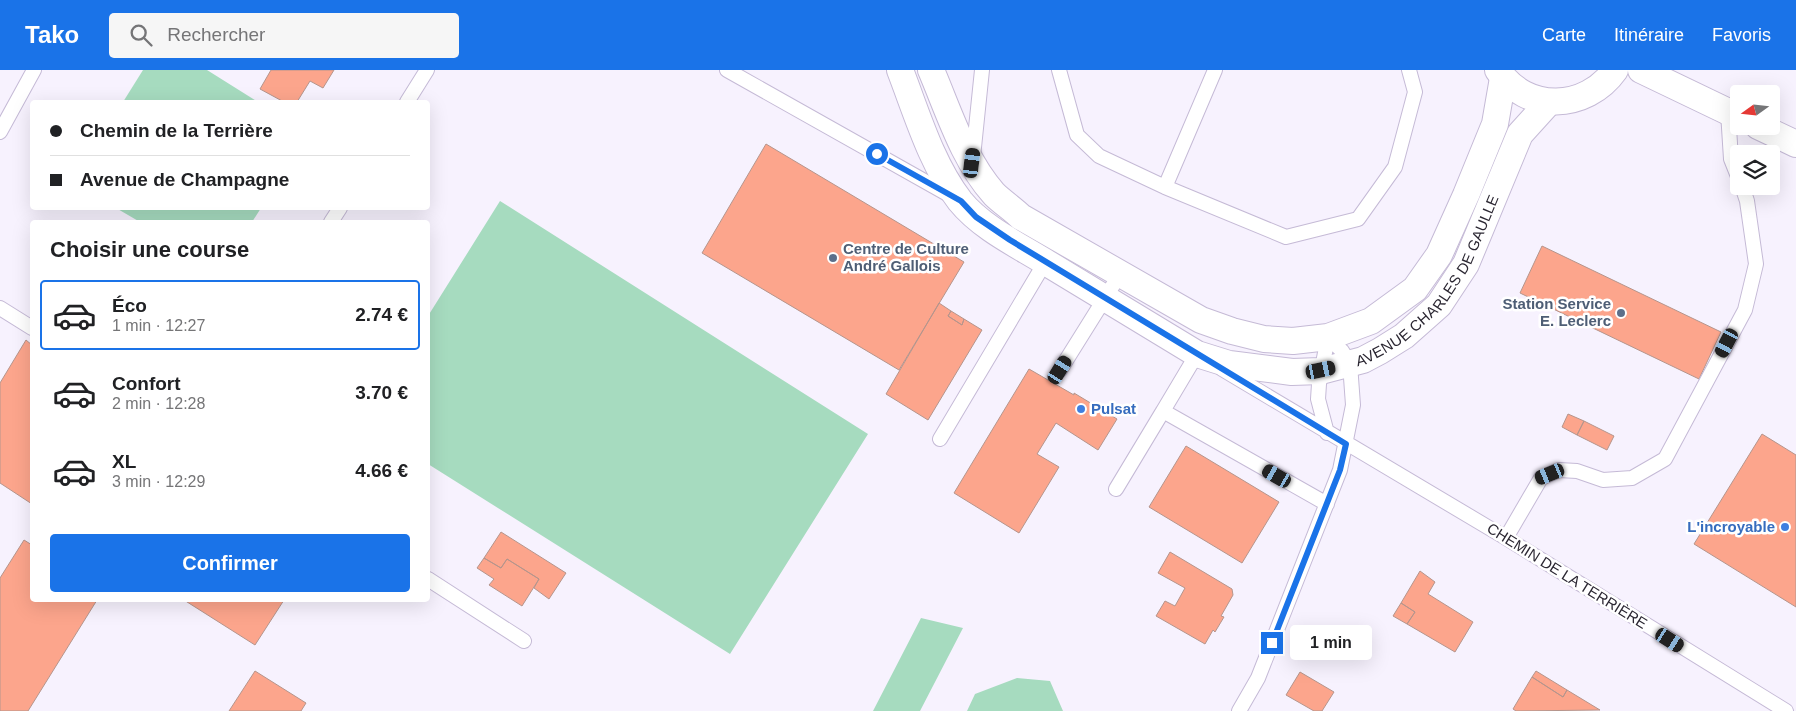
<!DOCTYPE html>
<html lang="fr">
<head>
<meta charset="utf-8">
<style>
	body { margin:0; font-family:Arial,sans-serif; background:#f6f6f6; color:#202124; height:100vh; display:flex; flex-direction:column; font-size:19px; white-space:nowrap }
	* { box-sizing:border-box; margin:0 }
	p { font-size:16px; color:#757577 }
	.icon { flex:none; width:28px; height:28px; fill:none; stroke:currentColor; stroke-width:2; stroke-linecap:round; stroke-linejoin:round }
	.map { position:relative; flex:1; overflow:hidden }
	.sheet { position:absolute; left:30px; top:150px; width:400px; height:382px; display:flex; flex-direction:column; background:#fff; border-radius:5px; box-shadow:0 5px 20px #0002 }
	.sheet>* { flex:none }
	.banner { position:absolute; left:30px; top:30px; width:400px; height:110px; border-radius:5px; box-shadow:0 5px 20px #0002; display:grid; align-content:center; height:110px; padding:0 20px; background:#fff }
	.needle { width:32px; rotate:255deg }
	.fabs { position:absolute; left:1730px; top:15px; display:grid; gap:10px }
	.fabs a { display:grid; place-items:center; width:50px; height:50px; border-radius:5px; background:#fff; box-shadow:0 5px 20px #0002; font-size:25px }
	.end { position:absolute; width:22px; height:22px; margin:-11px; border:6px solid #1a73e8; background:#fff; box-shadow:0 0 0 2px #fff }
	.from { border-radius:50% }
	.bubble { position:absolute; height:35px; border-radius:5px; background:#fff; box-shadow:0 5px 20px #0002; font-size:16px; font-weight:700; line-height:35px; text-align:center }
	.car { position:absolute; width:15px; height:30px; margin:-15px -8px; border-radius:6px; box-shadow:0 0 4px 1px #0007; background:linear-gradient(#222 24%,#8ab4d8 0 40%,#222 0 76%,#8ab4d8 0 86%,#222 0) }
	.banner b { display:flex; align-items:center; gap:18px; height:48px; font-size:19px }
	.banner b+b { border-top:1px solid #e0e0e0 }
	.banner i { width:12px; height:12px; background:#202124 }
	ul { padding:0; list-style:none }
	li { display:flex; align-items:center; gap:15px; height:70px; margin:0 10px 8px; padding:0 10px; border:2px solid transparent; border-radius:5px }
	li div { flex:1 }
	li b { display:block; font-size:19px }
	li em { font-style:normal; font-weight:700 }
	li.on { border-color:#1a73e8 }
	li>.icon { width:45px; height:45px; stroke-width:1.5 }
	h2 { padding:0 20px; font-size:22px; line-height:60px }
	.cta { display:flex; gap:10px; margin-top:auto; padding:10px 20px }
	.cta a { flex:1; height:58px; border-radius:5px; background:#1a73e8; color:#fff; font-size:20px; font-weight:700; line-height:58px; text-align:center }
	header { display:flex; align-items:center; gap:30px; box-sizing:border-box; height:70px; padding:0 25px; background:#1a73e8; color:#fff }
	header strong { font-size:24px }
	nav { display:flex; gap:28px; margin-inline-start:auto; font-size:18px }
	.search { width:350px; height:45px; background:#f6f6f6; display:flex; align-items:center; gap:12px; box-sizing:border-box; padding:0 18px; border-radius:5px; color:#757577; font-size:19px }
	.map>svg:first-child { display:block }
	.green { fill:#a6dbbf }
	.building { fill:#fca58c; stroke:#b5958c }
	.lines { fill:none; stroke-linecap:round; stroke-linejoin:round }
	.service-casing { stroke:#c5bad6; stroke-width:16 }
	.minor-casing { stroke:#c5bad6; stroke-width:28 }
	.service { stroke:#fff; stroke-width:14 }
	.minor { stroke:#fff; stroke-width:26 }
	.route { stroke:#1a73e8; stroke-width:6 }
	.service-dot { fill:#5c6f8a; stroke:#fff; stroke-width:2 }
	.shop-dot { fill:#3f7fe0; stroke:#fff; stroke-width:2 }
	.labels { text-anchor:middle; stroke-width:5; stroke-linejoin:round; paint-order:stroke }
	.service-label { font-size:15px; font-weight:bold; fill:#4e5e75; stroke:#fff; text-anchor:start }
	.street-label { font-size:15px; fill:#2b2732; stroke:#fff }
	.shop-label { font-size:15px; font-weight:bold; fill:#366cbe; stroke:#fff; text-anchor:start }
</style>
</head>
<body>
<header>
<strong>Tako</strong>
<div class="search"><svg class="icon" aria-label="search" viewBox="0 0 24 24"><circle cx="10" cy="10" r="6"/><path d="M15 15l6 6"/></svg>Rechercher</div>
<nav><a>Carte</a><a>Itinéraire</a><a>Favoris</a></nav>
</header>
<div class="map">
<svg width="1796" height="641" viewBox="0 0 1796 641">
	<rect width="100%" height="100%" fill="#f7f2fe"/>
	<path class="green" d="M 143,0 L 207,0 L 258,32 L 123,32 Z
		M 500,131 L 868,364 L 730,584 L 428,394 L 428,246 Z
		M 116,138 L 261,138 L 252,152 L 140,152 Z
		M 921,548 L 963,558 L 920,641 L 873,641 Z
		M 1017,608 L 1050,611 L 1063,641 L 967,641 L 975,624 Z"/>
	<path class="building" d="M 271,0 L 334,0 L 323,18 L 310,11 L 297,32 L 284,32 L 260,19 Z
		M 766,74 L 964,192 L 899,300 L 702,183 Z
		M 1542,176 L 1721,262 L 1699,309 L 1520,223 Z
		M 939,233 L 951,241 L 948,246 L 962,255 L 964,249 L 982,260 L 928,350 L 886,324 Z
		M 951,241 L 964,249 L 962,255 L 948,246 Z
		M 26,270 L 32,275 L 32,434 L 0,413 L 0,313 Z
		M 1029,299 L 1074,325 L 1074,323 L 1117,349 L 1098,380 L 1056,353 L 1037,384 L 1059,397 L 1019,463 L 954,423 Z
		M 1568,344 L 1584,351 L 1577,365 L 1562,357 Z
		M 1584,351 L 1614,366 L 1607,380 L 1577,365 Z
		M 1762,364 L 1796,385 L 1796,537 L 1694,474 Z
		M 1186,376 L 1279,432 L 1242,493 L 1149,437 Z
		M 501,462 L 566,503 L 549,529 L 534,518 L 539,509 L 507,489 L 501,498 L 484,488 Z
		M 24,470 L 32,475 L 32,530 L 97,530 L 28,641 L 0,641 L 0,508 Z
		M 1170,482 L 1232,519 L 1233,525 L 1221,546 L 1224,547 L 1215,562 L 1213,560 L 1205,574 L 1156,546 L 1165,531 L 1175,536 L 1185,518 L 1158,503 Z
		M 484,488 L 501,498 L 507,489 L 539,509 L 522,536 L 489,515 L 494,509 L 477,498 Z
		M 1420,501 L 1435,512 L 1428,524 L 1473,552 L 1455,582 L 1407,554 L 1415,542 L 1401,533 Z
		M 184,530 L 284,530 L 255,575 Z
		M 1401,533 L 1415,542 L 1407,554 L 1393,546 Z
		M 255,601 L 306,633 L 301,641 L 229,641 Z
		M 1536,601 L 1567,620 L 1563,627 L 1532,607 Z
		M 1300,602 L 1334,622 L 1322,641 L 1314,641 L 1286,625 Z
		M 1532,607 L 1563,627 L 1567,620 L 1600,640 L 1516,641 L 1513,639 Z"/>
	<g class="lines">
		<defs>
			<path id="service" d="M 727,0 L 951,126
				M 1059,0 L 1077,65 L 1099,86 L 1165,117 L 1286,167 L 1358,149 L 1395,97 L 1415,22 L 1409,0
				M 407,32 L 427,0
				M 1728,42 L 1731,89 L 1739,109
				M 0,62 L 34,0
				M 973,87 L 982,0
				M 1165,117 L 1215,0
				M 331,152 L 340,138
				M 0,238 L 32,258
				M 1222,299 L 1506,468 L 1786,641
				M 1060,300 L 1120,204
				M 1163,341 L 1197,284 L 1200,285
				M 1327,363 L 1318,329 L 1319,314 L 1328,267
				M 940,369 L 1047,189
				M 1116,419 L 1163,341 L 1327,434
				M 1506,468 L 1541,408 L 1559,400 L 1577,401 L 1603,410 L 1632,408 L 1665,389 L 1745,240 L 1756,194 L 1747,131 L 1742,116
				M 428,509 L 524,571
				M 1239,641 L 1258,608 L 1340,400 L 1353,335 L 1350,294 L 1342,281 L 1328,267"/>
			<g id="minor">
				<path id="s1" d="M 900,0 C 917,44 931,93 960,131 C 982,158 1018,175 1047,193 C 1097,223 1147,254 1197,284 L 1229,294 L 1292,302 L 1321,301 L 1363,290 L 1380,281 L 1404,266 L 1439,235 L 1466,194 L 1520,64 L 1549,32"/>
				<path d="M 931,0 C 949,42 963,89 994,124 C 1002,132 1013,139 1021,147 L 1201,250 L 1232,261 L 1264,269 L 1293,271 L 1328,267 L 1371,251 L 1415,219 L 1439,185 L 1466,125 L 1495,54 L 1503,8"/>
				<path d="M 1498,0 C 1526,43 1586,41 1615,0"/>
				<path d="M 1641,0 L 1739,47"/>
				<path d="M 1758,56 L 1796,74"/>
			</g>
		</defs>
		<use href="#service" class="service-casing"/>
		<use href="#minor" class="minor-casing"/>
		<use href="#service" class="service"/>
		<use href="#minor" class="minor"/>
	</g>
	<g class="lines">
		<path class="route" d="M 877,84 L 961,131 L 976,147 L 1010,170 L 1346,374 L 1340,400 L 1272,573"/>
	</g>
	<g class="service-dot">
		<circle cx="833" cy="188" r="5"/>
		<circle cx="1621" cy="243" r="5"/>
	</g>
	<g class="shop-dot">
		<circle cx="1081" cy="339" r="5"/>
		<circle cx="1785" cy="457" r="5"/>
	</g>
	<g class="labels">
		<g class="service-label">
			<text x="843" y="184">Centre de Culture<tspan x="843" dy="17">André Gallois</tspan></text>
			<text x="1611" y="239" text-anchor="end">Station Service<tspan x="1611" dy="17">E. Leclerc</tspan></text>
		</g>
		<g class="street-label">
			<text dy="5" stroke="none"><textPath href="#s1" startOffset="702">AVENUE CHARLES DE GAULLE</textPath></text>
			<text transform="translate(1567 506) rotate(32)" y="5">CHEMIN DE LA TERRIÈRE</text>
		</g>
		<g class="shop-label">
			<text x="1091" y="344">Pulsat</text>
			<text x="1775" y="462" text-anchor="end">L'incroyable</text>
		</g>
	</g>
</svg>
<div class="fabs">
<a><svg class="needle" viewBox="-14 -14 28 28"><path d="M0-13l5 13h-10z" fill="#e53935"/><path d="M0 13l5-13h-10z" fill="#757577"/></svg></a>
<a><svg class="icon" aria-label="layers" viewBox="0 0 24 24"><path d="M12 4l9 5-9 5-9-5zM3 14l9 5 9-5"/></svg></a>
</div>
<i class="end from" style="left:877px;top:84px"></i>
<i class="end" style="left:1272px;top:573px"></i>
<div class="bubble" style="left:1290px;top:555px;width:82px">1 min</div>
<i class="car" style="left:972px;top:93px;rotate:7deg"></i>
<i class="car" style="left:1727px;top:273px;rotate:208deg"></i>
<i class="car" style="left:1060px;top:300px;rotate:32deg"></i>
<i class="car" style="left:1321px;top:300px;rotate:78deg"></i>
<i class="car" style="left:1550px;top:404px;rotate:248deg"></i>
<i class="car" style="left:1277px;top:406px;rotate:300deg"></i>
<i class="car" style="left:1670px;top:570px;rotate:122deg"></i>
<div class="banner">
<b><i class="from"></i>Chemin de la Terrière</b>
<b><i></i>Avenue de Champagne</b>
</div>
<section class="sheet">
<h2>Choisir une course</h2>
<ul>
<li class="on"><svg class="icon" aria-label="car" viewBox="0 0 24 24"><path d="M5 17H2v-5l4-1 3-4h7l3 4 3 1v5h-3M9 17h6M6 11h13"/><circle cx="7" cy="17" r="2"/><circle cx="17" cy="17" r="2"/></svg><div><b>Éco</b><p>1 min · 12:27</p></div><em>2.74 €</em></li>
<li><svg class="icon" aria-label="car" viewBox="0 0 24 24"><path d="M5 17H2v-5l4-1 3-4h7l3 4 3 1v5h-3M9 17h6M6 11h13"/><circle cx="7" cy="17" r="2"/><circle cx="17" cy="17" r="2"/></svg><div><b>Confort</b><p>2 min · 12:28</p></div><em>3.70 €</em></li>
<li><svg class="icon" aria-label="car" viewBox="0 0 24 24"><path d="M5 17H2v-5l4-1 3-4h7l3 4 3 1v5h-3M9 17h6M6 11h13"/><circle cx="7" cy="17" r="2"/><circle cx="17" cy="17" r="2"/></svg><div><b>XL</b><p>3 min · 12:29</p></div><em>4.66 €</em></li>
</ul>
<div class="cta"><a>Confirmer</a></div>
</section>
</div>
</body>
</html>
